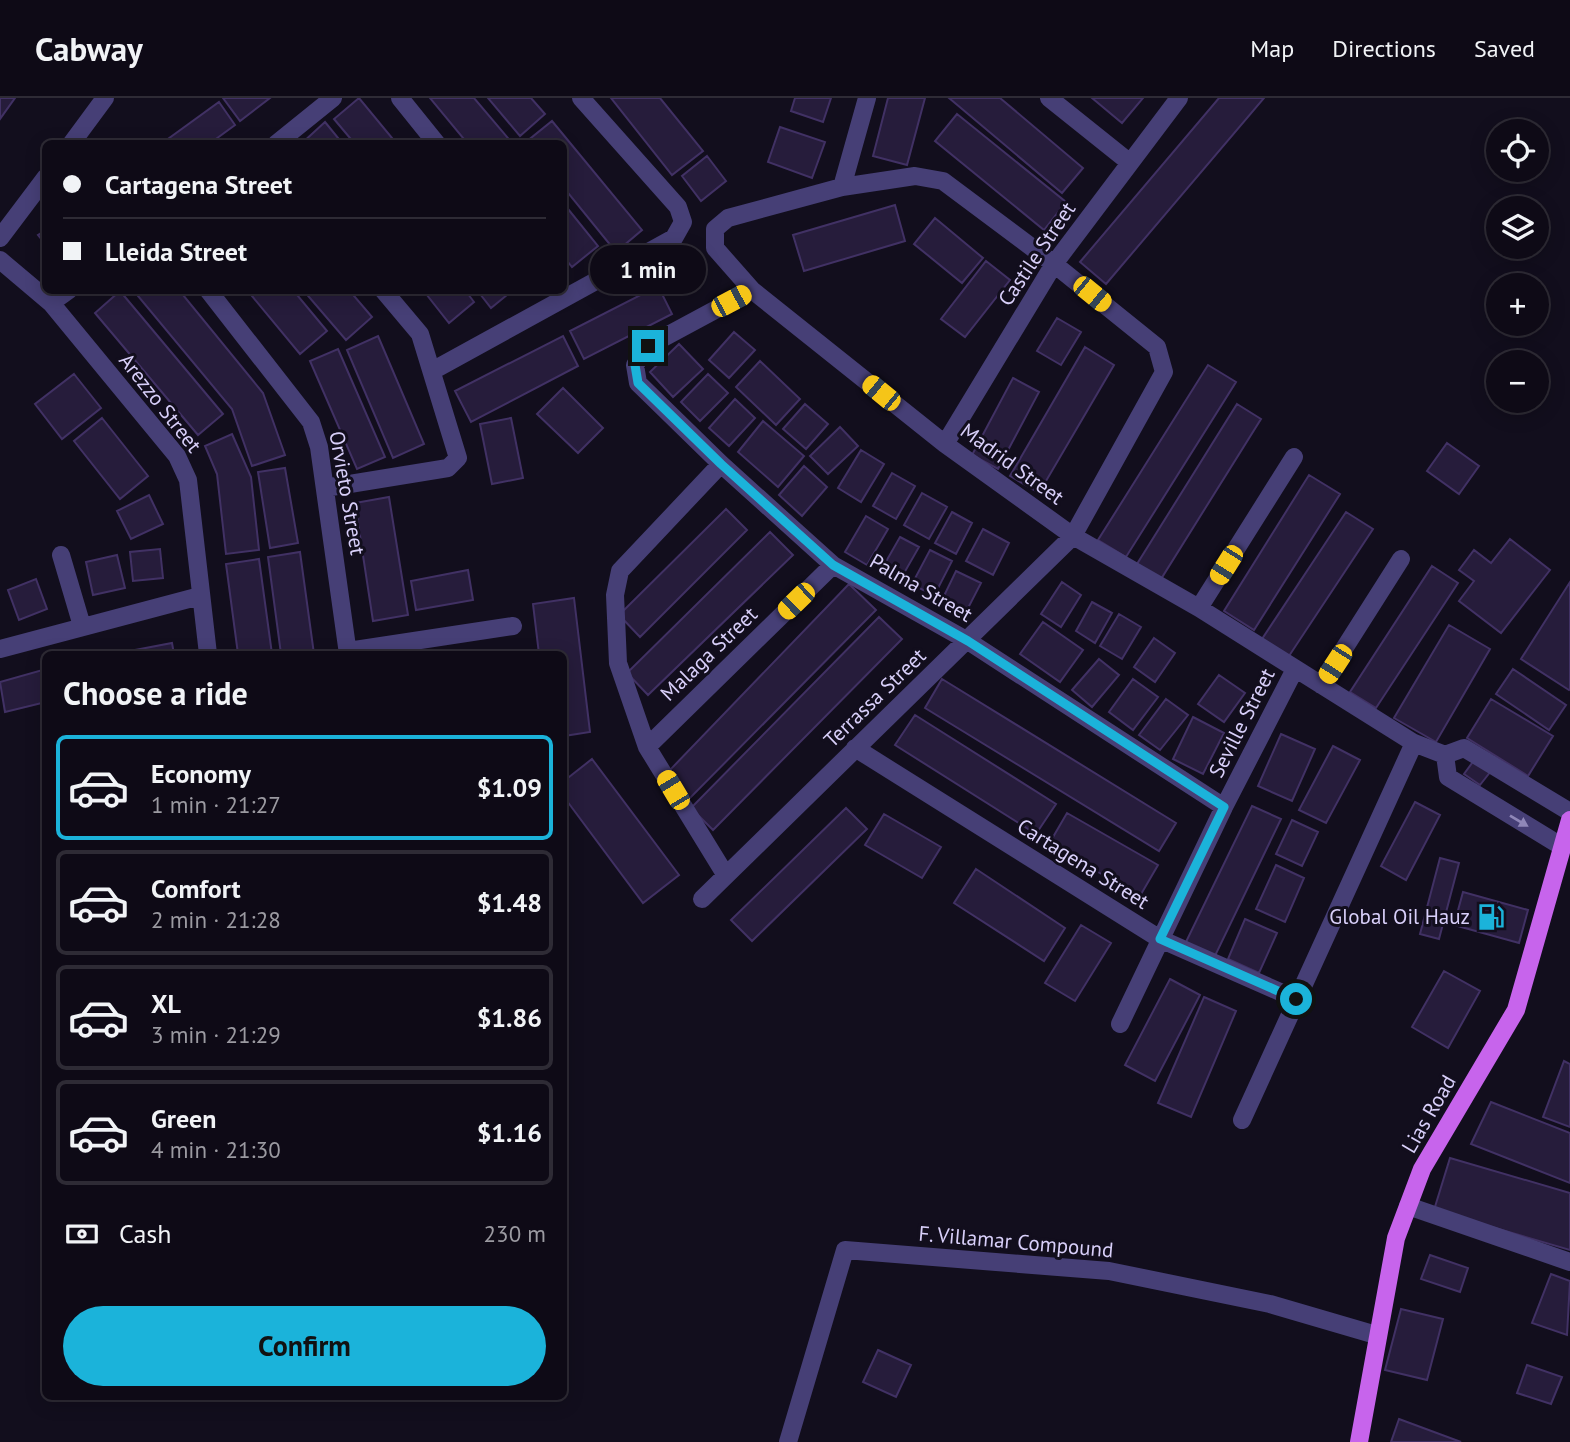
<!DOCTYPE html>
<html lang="en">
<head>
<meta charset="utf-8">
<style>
	body { margin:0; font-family:"PT Sans",sans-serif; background:#17131f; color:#f1f3f6; height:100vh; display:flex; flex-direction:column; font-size:26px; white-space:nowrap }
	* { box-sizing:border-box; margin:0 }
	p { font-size:23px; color:#9b9aa1 }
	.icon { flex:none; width:38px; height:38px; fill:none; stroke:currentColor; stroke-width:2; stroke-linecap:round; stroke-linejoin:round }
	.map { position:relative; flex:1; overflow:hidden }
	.details { position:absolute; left:42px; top:553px; width:525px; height:749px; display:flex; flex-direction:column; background:#0e0a16; border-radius:10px; box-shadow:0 4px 18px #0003,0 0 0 2px #2e2b35 }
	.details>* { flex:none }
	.guide { position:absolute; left:42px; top:42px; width:525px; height:154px; border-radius:10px; box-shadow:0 4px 18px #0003,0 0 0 2px #2e2b35; display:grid; align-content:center; height:154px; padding:0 21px; background:#0e0a16 }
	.tools { position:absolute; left:1486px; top:21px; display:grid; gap:14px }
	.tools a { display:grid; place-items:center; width:63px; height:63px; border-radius:50%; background:#0e0a16; box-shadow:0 4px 18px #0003,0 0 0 2px #2e2b35; font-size:35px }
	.end { position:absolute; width:32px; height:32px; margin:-16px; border:9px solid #1bb3da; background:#111; box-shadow:0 0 0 4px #111 }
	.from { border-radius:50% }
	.bubble { position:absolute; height:49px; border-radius:24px; background:#0e0a16; box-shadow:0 4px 18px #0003,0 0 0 2px #2e2b35; font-size:23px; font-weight:600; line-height:49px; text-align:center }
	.car { position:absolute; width:21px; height:42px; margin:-21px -10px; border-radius:9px; box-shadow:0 0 5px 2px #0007; background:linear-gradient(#f5c518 24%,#345 0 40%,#f5c518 0 76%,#345 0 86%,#f5c518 0) }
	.guide b { display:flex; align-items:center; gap:24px; height:66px; font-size:26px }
	.guide b+b { border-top:2px solid #2e2b35 }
	.guide i { width:18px; height:18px; background:#f1f3f6 }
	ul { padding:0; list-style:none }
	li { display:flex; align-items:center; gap:21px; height:105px; margin:0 14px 10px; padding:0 7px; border:4px solid #2e2b35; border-radius:10px }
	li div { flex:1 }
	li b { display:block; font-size:26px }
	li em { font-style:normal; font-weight:600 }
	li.selected { border-color:#1bb3da }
	li>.icon { width:63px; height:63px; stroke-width:1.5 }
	h2 { padding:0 21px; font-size:32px; line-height:84px }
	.pay { display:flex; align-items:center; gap:18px; height:77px; padding:0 21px; font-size:26px }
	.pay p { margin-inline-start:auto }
	.cta { display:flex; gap:14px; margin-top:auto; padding:14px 21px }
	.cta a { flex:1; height:80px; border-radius:42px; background:#1bb3da; color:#111; font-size:28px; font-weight:600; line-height:80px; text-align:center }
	header { display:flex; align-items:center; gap:42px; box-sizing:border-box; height:98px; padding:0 35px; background:#0e0a16; border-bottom:2px solid #2e2b35 }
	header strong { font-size:33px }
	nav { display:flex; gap:38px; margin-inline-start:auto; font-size:24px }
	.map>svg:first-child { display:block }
	.building { fill:#261c3b; stroke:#413164; stroke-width:2 }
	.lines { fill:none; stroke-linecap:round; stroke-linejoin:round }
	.minor { stroke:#463f76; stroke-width:18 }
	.major { stroke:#c764ec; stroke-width:18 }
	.oneway { fill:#8f87b8 }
	.route { stroke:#1bb3da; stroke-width:9 }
	.labels { text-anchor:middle; stroke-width:6; stroke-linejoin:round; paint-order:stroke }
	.street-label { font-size:21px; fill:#d8cff9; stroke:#120e1d }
	.poi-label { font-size:21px; fill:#d8cff9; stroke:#120e1d; text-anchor:end }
</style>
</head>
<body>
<header>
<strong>Cabway</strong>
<nav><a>Map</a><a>Directions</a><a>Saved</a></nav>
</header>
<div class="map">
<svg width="1570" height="1344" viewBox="0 0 1570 1344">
	<rect width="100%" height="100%" fill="#120e1d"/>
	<path class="building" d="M 0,0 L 15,0 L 0,21 Z
		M 223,0 L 270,0 L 240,23 Z
		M 359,0 L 397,46 L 355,46 L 334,21 Z
		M 430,0 L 474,0 L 513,46 L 468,46 Z
		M 488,0 L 531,0 L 545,16 L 520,38 Z
		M 611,0 L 660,0 L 703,53 L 672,77 Z
		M 795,0 L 831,0 L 823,24 L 791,13 Z
		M 888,0 L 925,0 L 907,67 L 873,58 Z
		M 949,0 L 1000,0 L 1083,70 L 1062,95 Z
		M 1092,0 L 1143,0 L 1122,25 Z
		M 1219,0 L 1264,0 L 1106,186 L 1080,164 Z
		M 219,4 L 235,27 L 209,46 L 161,46 Z
		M 957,16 L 1066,104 L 1044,132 L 935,43 Z
		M 552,23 L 642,132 L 616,154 L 564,90 L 564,46 L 526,44 Z
		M 325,24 L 343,46 L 301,46 Z
		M 780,29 L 825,44 L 812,80 L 768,64 Z
		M 707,58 L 726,83 L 701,103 L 682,78 Z
		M 564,106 L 598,148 L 572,169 L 564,159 Z
		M 895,107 L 905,143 L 804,173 L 793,137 Z
		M 935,120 L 983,160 L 962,185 L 914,146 Z
		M 46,132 L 46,147 L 38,137 Z
		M 986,163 L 1010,182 L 965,239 L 941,221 Z
		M 658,188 L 672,216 L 584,261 L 570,233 Z
		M 133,192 L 179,192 L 263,295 L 285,357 L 252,368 L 232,311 Z
		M 247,192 L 293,192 L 327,233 L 300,256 Z
		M 303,192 L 349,192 L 372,219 L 346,242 Z
		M 423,192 L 465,192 L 474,204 L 449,225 Z
		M 477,192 L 513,192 L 491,210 Z
		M 120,193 L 223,316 L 198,337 L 95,215 Z
		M 1057,220 L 1081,234 L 1061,267 L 1037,253 Z
		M 734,234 L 755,252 L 729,280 L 709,262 Z
		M 378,238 L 424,346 L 393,360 L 347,252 Z
		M 563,238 L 578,268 L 471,324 L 455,293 Z
		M 679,246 L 703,271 L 673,299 L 650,274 Z
		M 1085,249 L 1114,267 L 1039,395 L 1010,378 Z
		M 338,251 L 385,359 L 357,371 L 310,263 Z
		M 760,263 L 800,301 L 776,327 L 736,289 Z
		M 1208,267 L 1236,284 L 1126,459 L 1098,442 Z
		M 74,276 L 101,310 L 62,341 L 35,306 Z
		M 708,276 L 728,295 L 700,323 L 681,304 Z
		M 1013,280 L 1039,294 L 998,371 L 972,357 Z
		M 563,290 L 603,330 L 578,355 L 537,316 Z
		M 735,301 L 755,320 L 729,348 L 709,330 Z
		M 805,306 L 828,326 L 806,351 L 783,331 Z
		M 1237,306 L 1261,321 L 1161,481 L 1137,466 Z
		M 102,320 L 148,378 L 120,401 L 74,343 Z
		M 511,320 L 523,380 L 492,386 L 480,326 Z
		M 763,323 L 804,358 L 778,389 L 738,354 Z
		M 840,329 L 858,348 L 828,376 L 810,358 Z
		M 232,336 L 251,379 L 259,452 L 226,456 L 217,376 L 205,348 Z
		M 1447,345 L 1479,368 L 1459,396 L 1427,373 Z
		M 861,352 L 884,366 L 861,404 L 838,390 Z
		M 804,368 L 827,389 L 802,418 L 779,397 Z
		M 285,370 L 298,445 L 270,450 L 258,374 Z
		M 892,375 L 915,388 L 896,421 L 873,408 Z
		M 1309,377 L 1340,396 L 1254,532 L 1224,513 Z
		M 922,395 L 947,409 L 929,441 L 904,427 Z
		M 149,397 L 163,426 L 131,441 L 117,413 Z
		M 389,399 L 408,517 L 373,523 L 355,405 Z
		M 726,411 L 747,432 L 640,539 L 619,517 Z
		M 952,414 L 972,425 L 956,456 L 935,445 Z
		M 1346,414 L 1373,431 L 1289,558 L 1262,541 Z
		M 866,418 L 888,431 L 867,467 L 845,454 Z
		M 983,431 L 1009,445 L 993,477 L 966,463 Z
		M 770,434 L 793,457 L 648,597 L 627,575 Z
		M 900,439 L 919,449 L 899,484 L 880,474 Z
		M 1510,441 L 1550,472 L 1501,535 L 1459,503 L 1474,483 L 1459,472 L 1474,452 L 1491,465 Z
		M 160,451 L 163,480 L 133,483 L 130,454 Z
		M 930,452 L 952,463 L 934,498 L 912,486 Z
		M 300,454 L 314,556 L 281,556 L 268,459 Z
		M 117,457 L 125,490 L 93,497 L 86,464 Z
		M 259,461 L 272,556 L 238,556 L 226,466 Z
		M 1432,468 L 1458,485 L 1376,610 L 1350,594 Z
		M 468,472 L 473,502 L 416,512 L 411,483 Z
		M 956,473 L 981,485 L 965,516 L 941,504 Z
		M 36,481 L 47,511 L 19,522 L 8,492 Z
		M 1062,484 L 1081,497 L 1061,529 L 1041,516 Z
		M 1570,484 L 1570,591 L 1569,592 L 1521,561 Z
		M 849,486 L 876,512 L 688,702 L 669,673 Z
		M 574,500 L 590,634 L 564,638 L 564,556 L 539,556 L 533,506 Z
		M 1092,504 L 1112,515 L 1095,545 L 1076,533 Z
		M 1119,516 L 1141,529 L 1122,561 L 1100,548 Z
		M 879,519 L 902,541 L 713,732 L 691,710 Z
		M 1043,524 L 1083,552 L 1060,584 L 1020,556 Z
		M 1449,527 L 1490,551 L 1436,644 L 1394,620 Z
		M 1154,540 L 1175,555 L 1155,584 L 1134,569 Z
		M 172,545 L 174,556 L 114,556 Z
		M 1099,561 L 1119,577 L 1092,609 L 1072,592 Z
		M 46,571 L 46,604 L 5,614 L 0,584 Z
		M 1513,571 L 1566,607 L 1549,632 L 1496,596 Z
		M 1219,577 L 1245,595 L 1224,624 L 1198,606 Z
		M 942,581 L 1176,725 L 1159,753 L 925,610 Z
		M 1133,581 L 1158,599 L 1133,632 L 1109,614 Z
		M 1166,601 L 1188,617 L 1160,652 L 1139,637 Z
		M 1491,601 L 1553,638 L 1528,678 L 1467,640 Z
		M 915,617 L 1056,706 L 1036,736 L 895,647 Z
		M 1193,619 L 1224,635 L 1203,676 L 1173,661 Z
		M 1281,636 L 1315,651 L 1292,703 L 1258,688 Z
		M 1333,648 L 1360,662 L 1326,725 L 1299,712 Z
		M 592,661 L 679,777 L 643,805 L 564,699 L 564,683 Z
		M 1475,661 L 1491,673 L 1480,687 L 1464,676 Z
		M 1415,704 L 1440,717 L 1406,782 L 1381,768 Z
		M 1252,708 L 1281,721 L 1213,862 L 1184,848 Z
		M 846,710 L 867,731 L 752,843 L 731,822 Z
		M 1067,715 L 1158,767 L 1140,798 L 1049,746 Z
		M 884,716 L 941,749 L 922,780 L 865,747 Z
		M 1292,722 L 1318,734 L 1302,768 L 1276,756 Z
		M 1440,760 L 1459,765 L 1439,841 L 1420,836 Z
		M 1276,767 L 1304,780 L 1285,824 L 1256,811 Z
		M 976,771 L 1065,830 L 1044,863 L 954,805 Z
		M 1463,794 L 1528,812 L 1519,845 L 1454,827 Z
		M 1245,821 L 1277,835 L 1259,875 L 1228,861 Z
		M 1081,827 L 1111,845 L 1075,903 L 1045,885 Z
		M 1444,873 L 1480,893 L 1448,950 L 1412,929 Z
		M 1170,881 L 1200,897 L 1155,983 L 1125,967 Z
		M 1204,899 L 1236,913 L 1191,1019 L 1158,1005 Z
		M 1564,963 L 1570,966 L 1570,1029 L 1543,1019 Z
		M 1491,1004 L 1570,1035 L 1570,1085 L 1471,1046 Z
		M 1450,1060 L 1570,1095 L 1570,1152 L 1434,1112 Z
		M 1430,1157 L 1468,1170 L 1460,1194 L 1421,1181 Z
		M 1551,1176 L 1570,1183 L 1567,1237 L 1532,1225 Z
		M 1401,1211 L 1443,1221 L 1427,1282 L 1385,1272 Z
		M 878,1252 L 911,1267 L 896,1299 L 863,1284 Z
		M 1527,1267 L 1562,1279 L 1551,1306 L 1517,1295 Z
		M 1399,1321 L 1461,1344 L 1391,1344 Z"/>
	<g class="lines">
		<path class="minor" d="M 400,0 L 437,46
			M 1049,0 L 1129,64
			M 71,46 L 105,0
			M 276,46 L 333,0
			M 842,89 L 867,0
			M 0,140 L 46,79
			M 0,162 L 51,205 L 177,358 L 188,382 L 208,556
			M 208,192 L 311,324 L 319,349 L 348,556
			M 752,192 L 648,248 L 635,267 L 638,285 L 721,366 L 833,467 L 968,543 L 1224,709
			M 51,205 L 69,192
			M 432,273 L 674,140 L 683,124 L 678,109 L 581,0
			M 945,346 L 1054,166 L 1179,0
			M 721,366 L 620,473 L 615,497 L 618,565 L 647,649 L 725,776
			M 325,390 L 448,370 L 458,360 L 420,236 L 383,192
			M 61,457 L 82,528
			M 1199,510 L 1294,359
			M 0,551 L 200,498
			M 348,553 L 513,528
			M 1321,587 L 1401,461
			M 647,649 L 833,467
			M 855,650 L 1160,841 L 1296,901
			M 1445,657 L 1448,679 L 1561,748
			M 702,801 L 1073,438 L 1164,274 L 1157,249 L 1054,166 L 943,83 L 915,78 L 842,89 L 728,120 L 715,131 L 715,150 L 752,192 L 945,346 L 1073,438 L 1199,510 L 1414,645 L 1445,657 L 1464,650 L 1570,714
			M 1120,926 L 1224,709 L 1295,571
			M 1242,1022 L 1414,645
			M 1408,1108 L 1570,1164
			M 788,1344 L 845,1152 L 1109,1173 L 1270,1206 L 1376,1237"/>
		<path class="major" d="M 1359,1344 L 1396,1140 L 1422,1071 L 1516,912 L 1570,722"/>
	</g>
	<defs><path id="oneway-solid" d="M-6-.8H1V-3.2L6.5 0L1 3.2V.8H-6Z" transform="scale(1.75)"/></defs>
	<use class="oneway" href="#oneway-solid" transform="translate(1519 723) rotate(31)"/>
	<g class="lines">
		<path class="route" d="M 648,248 L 635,267 L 638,285 L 721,366 L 833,467 L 968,543 L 1224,709 L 1160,841 L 1296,901"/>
	</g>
	<defs>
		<symbol id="fuel-bare" viewBox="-9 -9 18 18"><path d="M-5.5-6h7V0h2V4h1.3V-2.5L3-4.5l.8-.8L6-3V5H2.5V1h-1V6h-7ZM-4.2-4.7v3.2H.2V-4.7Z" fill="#1bb3da" stroke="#120e1d" stroke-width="2.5" paint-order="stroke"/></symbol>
	</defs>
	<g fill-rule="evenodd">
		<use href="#fuel-bare" x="1472" y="800" width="38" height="38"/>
	</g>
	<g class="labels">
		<g class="street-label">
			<text transform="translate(1037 156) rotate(-56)" y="7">Castile Street</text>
			<text transform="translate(160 305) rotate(52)" y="7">Arezzo Street</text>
			<text transform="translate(1012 366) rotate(36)" y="7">Madrid Street</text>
			<text transform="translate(347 395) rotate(80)" y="7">Orvieto Street</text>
			<text transform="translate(921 490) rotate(30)" y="7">Palma Street</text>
			<text transform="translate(709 556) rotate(-44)" y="7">Malaga Street</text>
			<text transform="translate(875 600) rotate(-44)" y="7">Terrassa Street</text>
			<text transform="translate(1242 625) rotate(-63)" y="7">Seville Street</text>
			<text transform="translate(1083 766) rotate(32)" y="7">Cartagena Street</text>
			<text transform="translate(1429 1016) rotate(-60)" y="7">Lias Road</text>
			<text transform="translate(1016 1144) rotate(5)" y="7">F. Villamar Compound</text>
		</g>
		<g class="poi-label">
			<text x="1470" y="826">Global Oil Hauz</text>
		</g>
	</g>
</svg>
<div class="tools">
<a><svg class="icon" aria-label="locate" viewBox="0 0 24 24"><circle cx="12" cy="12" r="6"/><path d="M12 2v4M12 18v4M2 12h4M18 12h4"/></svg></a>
<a><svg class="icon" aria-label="layers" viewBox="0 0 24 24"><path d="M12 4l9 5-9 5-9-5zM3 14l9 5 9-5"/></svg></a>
<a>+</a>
<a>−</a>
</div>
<i class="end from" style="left:1296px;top:901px"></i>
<i class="end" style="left:648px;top:248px"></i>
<div class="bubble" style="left:590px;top:147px;width:116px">1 min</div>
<i class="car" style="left:1092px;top:196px;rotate:129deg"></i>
<i class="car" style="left:731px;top:203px;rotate:62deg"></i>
<i class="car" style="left:881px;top:295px;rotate:309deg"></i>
<i class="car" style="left:1226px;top:467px;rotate:212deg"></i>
<i class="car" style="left:796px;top:503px;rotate:226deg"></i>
<i class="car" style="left:1335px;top:566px;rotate:213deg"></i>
<i class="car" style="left:673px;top:692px;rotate:329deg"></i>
<div class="guide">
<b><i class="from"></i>Cartagena Street</b>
<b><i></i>Lleida Street</b>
</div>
<section class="details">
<h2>Choose a ride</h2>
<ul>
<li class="selected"><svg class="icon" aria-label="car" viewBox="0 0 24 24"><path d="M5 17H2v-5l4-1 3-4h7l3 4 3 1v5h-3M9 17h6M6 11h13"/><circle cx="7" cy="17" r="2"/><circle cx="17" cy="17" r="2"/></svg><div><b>Economy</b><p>1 min · 21:27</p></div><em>$1.09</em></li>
<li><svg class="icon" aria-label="car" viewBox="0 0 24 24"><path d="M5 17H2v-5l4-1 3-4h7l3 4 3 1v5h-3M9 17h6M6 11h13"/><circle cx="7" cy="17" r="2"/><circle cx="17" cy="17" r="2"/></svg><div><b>Comfort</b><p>2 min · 21:28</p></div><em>$1.48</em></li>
<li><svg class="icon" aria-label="car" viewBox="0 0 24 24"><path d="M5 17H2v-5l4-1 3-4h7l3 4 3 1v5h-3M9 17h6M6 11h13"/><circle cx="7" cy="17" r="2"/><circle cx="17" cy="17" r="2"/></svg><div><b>XL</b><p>3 min · 21:29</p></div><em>$1.86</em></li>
<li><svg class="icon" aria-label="car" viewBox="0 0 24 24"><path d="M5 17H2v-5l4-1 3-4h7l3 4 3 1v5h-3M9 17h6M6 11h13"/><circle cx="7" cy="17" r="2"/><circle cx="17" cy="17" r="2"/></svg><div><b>Green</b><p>4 min · 21:30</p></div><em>$1.16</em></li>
</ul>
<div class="pay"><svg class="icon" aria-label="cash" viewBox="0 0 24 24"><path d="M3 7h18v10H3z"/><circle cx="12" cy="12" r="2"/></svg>Cash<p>230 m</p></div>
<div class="cta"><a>Confirm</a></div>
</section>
</div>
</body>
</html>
